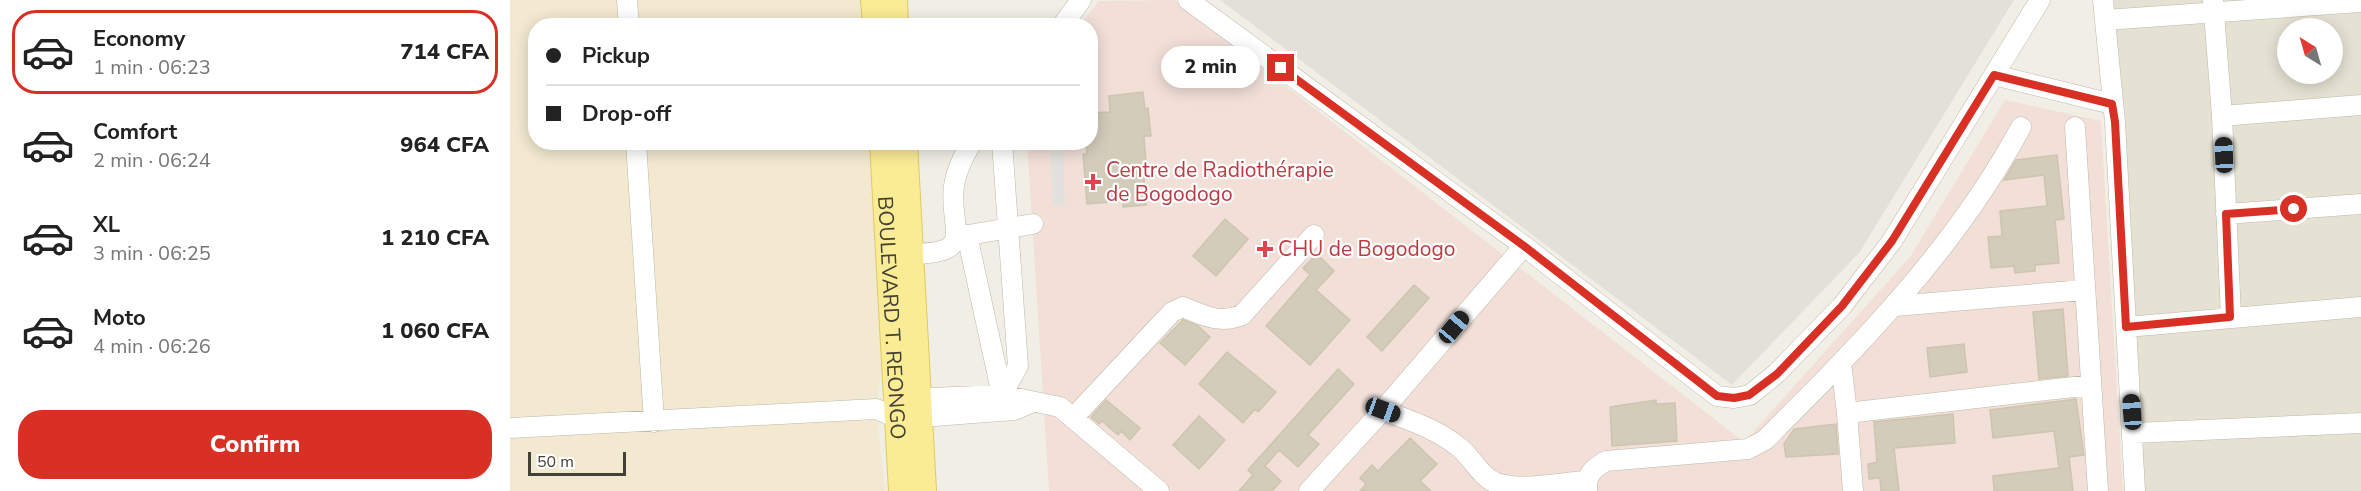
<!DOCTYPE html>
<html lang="en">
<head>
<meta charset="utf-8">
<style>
	body { margin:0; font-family:"Nunito Sans",sans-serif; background:#f6f6f6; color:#222; height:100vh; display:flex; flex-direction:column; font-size:22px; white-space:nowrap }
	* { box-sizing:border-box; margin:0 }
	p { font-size:20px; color:#767676 }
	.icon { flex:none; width:33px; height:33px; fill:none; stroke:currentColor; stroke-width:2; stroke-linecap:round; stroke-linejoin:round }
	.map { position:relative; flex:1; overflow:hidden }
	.drawer { display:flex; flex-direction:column; background:#fff; width:510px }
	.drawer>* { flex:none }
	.top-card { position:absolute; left:18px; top:18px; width:570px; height:132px; border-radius:24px; box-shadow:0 3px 15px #0003; display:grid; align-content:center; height:132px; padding:0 18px; background:#fff }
	.needle { width:39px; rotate:323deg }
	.tools { position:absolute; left:1767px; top:18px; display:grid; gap:12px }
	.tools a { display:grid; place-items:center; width:66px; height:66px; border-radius:50%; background:#fff; box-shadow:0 3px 15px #0003; font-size:30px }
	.scale { position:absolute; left:18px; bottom:15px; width:98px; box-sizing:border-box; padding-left:6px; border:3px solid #434035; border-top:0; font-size:16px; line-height:21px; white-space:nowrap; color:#434035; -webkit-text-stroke:4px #fff; paint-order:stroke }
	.end { position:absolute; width:27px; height:27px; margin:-14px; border:8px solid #d93025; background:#fff; box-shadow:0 0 0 3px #fff }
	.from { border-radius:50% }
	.bubble { position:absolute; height:42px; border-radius:21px; background:#fff; box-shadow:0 3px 15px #0003; font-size:20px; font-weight:800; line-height:42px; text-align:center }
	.car { position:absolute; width:18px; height:36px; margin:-18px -9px; border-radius:8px; box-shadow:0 0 4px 2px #0007; background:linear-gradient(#222 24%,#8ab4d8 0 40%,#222 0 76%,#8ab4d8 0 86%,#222 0) }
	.top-card b { display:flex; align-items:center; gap:21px; height:57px; font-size:22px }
	.top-card b+b { border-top:2px solid #e0e0e0 }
	.top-card i { width:15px; height:15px; background:#222 }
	ul { padding:10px 0 0; list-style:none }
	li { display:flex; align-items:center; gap:18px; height:84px; margin:0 12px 9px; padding:0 6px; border:3px solid transparent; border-radius:24px }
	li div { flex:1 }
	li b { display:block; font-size:22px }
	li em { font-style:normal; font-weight:800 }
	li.active { border-color:#d93025 }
	li>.icon { width:54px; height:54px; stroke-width:1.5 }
	.action { display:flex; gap:12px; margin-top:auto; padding:12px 18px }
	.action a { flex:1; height:69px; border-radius:24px; background:#d93025; color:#fff; font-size:24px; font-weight:800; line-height:69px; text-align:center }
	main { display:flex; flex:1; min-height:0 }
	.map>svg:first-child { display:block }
	.residential { fill:#e5e2d3; fill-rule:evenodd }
	.commercial { fill:#f3e9d0 }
	.industrial { fill:#e3e0da }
	.medical { fill:#f2dfd8 }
	.parking { fill:#e2e1dd }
	.building { fill:#d3ccbb; stroke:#cdc5ae; stroke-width:1.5 }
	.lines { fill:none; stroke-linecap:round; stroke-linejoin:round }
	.minor-casing { stroke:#bcb8a8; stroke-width:21 }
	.major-casing { stroke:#deca66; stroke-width:26 }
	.minor { stroke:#fff; stroke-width:20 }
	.major { stroke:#faeb95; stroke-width:24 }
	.route { stroke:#d93025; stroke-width:8 }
	.health-dot { fill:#e0444e; stroke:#fff; stroke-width:2 }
	.labels { text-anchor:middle; stroke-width:4.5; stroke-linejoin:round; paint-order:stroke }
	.health-label { font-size:21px; fill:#be3a42; stroke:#fff; text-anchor:start }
	.street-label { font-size:21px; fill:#434035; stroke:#fff }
</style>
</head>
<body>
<main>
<section class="drawer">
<ul>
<li class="active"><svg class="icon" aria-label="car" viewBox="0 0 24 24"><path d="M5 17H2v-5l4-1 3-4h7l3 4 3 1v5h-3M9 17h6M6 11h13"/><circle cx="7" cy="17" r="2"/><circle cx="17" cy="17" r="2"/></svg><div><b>Economy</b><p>1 min · 06:23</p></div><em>714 CFA</em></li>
<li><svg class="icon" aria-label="car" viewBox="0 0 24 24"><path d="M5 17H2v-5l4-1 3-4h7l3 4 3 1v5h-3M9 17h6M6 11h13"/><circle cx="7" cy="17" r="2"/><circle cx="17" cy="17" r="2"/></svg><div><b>Comfort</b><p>2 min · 06:24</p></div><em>964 CFA</em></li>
<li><svg class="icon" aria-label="car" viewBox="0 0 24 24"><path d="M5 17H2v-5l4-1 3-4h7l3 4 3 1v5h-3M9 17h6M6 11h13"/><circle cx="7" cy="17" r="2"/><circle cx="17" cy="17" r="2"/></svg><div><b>XL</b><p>3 min · 06:25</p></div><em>1 210 CFA</em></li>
<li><svg class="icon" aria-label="car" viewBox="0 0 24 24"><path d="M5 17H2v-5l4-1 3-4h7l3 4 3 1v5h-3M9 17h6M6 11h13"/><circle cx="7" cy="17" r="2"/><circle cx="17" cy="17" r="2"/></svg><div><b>Moto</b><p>4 min · 06:26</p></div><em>1 060 CFA</em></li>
</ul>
<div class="action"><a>Confirm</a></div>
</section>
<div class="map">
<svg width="1851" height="491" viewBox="0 0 1851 491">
	<rect width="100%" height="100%" fill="#f1efe5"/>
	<path class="residential" d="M 1601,0 L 1851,0 L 1851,491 L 1616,491 L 1606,327 L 1615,327 ZM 1778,28 L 1822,28 L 1822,74 L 1778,74 Z"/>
	<path class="commercial" d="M 0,0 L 364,0 L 365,25 L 26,26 L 26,142 L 373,143 L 382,297 L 366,409 L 375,491 L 0,491 Z"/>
	<path class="industrial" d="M 710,0 L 1504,0 L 1349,253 L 1222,385 Z"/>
	<path class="medical" d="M 665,0 L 1234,442 L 1400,257 L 1495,100 L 1591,121 L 1613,491 L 539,491 L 517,143 L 580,142 L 580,26 L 570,25 L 589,1 Z"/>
	<path class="parking" d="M 553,144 L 555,205 L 543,205 L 540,145 Z"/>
	<path class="building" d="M 633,92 L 635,109 L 638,108 L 641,136 L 634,136 L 636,163 L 633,163 L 636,205 L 613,207 L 613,201 L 577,204 L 573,154 L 577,154 L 576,142 L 580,142 L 580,113 L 600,112 L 599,96 Z
		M 1547,155 L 1554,219 L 1545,220 L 1549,263 L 1525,265 L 1525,271 L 1505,273 L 1504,266 L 1481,268 L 1478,237 L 1492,236 L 1490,211 L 1537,206 L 1534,175 L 1494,180 L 1506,160 Z
		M 715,219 L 738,239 L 706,276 L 683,256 Z
		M 807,254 L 824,271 L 806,290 L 840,320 L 800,365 L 756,326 L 800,275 L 793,268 Z
		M 904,285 L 919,298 L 872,351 L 857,337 Z
		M 1553,309 L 1558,376 L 1529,379 L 1523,312 Z
		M 673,320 L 688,326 L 700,337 L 675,365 L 650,343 Z
		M 1454,344 L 1457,372 L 1420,377 L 1417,348 Z
		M 717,352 L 766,392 L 748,412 L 745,409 L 733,423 L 689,384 Z
		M 828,369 L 844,384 L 798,435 L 809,444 L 788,467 L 769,450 L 755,466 L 771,481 L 762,491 L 729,491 L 743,475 L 738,470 Z
		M 1566,399 L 1574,455 L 1559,457 L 1563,491 L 1484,491 L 1483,476 L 1549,468 L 1544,431 L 1483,438 L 1480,410 Z
		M 596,400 L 630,428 L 620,440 L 611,431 L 608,435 L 592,421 L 589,424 L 581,417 Z
		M 1146,400 L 1146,404 L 1165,403 L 1167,441 L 1102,446 L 1100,407 Z
		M 1443,414 L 1445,443 L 1384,448 L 1389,491 L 1371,491 L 1370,478 L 1359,479 L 1358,464 L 1367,462 L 1364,422 Z
		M 689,416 L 715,440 L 689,469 L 663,445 Z
		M 1326,424 L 1328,454 L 1276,457 L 1274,444 L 1284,429 Z
		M 900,438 L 927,464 L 910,481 L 921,491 L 850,491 L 856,484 L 850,478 L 862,465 L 868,471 Z"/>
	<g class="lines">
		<defs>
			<path id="minor" d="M 117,0 L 119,26
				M 678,0 L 1014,246 L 1207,396 L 1224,398 L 1240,395 L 1267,373 L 1332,306 L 1382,241 L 1530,0
				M 1593,0 L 1605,122 L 1625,491
				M 1703,0 L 1712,116 L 1721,317
				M 1595,20 L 1851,2
				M 552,26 L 571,0
				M 1484,75 L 1602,104
				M 1712,116 L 1851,105
				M 1565,127 L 1588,491
				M 126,142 L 144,422
				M 1716,214 L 1851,204
				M 457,235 L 492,395 L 508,366 L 492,142
				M 446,237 L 523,224
				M 402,254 C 469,253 438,229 444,186 C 446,171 454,155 462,142
				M 1385,306 L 1573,290
				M 1616,327 L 1851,307
				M 1331,363 L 1337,413 L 1581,385
				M 397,399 L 492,395 L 550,407 L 649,491
				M 873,410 C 901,421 927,429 950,448 C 963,459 970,476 986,483 C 1014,491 1047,483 1076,481
				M 1337,413 L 1343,491
				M 563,418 L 662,312 L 673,307 C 694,316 711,324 732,315 L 804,235
				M 0,428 L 366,409 L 385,417 L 411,417 L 504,410 L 523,402
				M 1623,433 L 1851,423
				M 799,491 L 873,410 L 1014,246
				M 1077,491 C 1076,475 1082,469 1096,461 L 1238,449 L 1255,440 C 1352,343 1446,248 1511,127"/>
			<g id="major">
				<path d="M 363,0 L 365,26"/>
				<path d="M 385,0 L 386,26"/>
				<path id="s1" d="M 372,142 L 391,491"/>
				<path d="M 395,142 L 414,491"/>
			</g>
		</defs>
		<use href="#minor" class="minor-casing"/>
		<use href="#major" class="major-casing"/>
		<use href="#minor" class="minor"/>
		<use href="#major" class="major"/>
	</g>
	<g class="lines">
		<path class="route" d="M 771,68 L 1014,246 L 1207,396 L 1224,398 L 1239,395 L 1267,374 L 1332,306 L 1382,241 L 1484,75 L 1602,104 L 1605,122 L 1616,327 L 1720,317 L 1716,214 L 1784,209"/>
	</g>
	<g class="health-dot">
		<path d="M580 173h6v6h6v6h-6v6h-6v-6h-6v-6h6z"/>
		<path d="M752 240h6v6h6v6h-6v6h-6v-6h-6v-6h6z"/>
	</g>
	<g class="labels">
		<g class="health-label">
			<text x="596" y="177">Centre de Radiothérapie<tspan x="596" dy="24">de Bogodogo</tspan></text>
			<text x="768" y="256">CHU de Bogodogo</text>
		</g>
		<g class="street-label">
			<text dy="7" stroke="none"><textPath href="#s1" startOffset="176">BOULEVARD T. REONGO</textPath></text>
		</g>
	</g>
</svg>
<div class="tools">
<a><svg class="needle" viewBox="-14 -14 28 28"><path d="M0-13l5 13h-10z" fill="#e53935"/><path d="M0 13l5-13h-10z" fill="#767676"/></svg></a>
</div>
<div class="scale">50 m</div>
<i class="end from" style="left:1784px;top:209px"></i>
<i class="end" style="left:771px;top:68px"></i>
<div class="bubble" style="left:651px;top:46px;width:99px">2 min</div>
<i class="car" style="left:1714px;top:155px;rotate:358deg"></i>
<i class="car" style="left:944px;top:327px;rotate:40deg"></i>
<i class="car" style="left:873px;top:410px;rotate:110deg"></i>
<i class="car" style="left:1622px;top:412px;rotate:356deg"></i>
<div class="top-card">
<b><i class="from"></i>Pickup</b>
<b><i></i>Drop-off</b>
</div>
</div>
</main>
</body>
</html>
